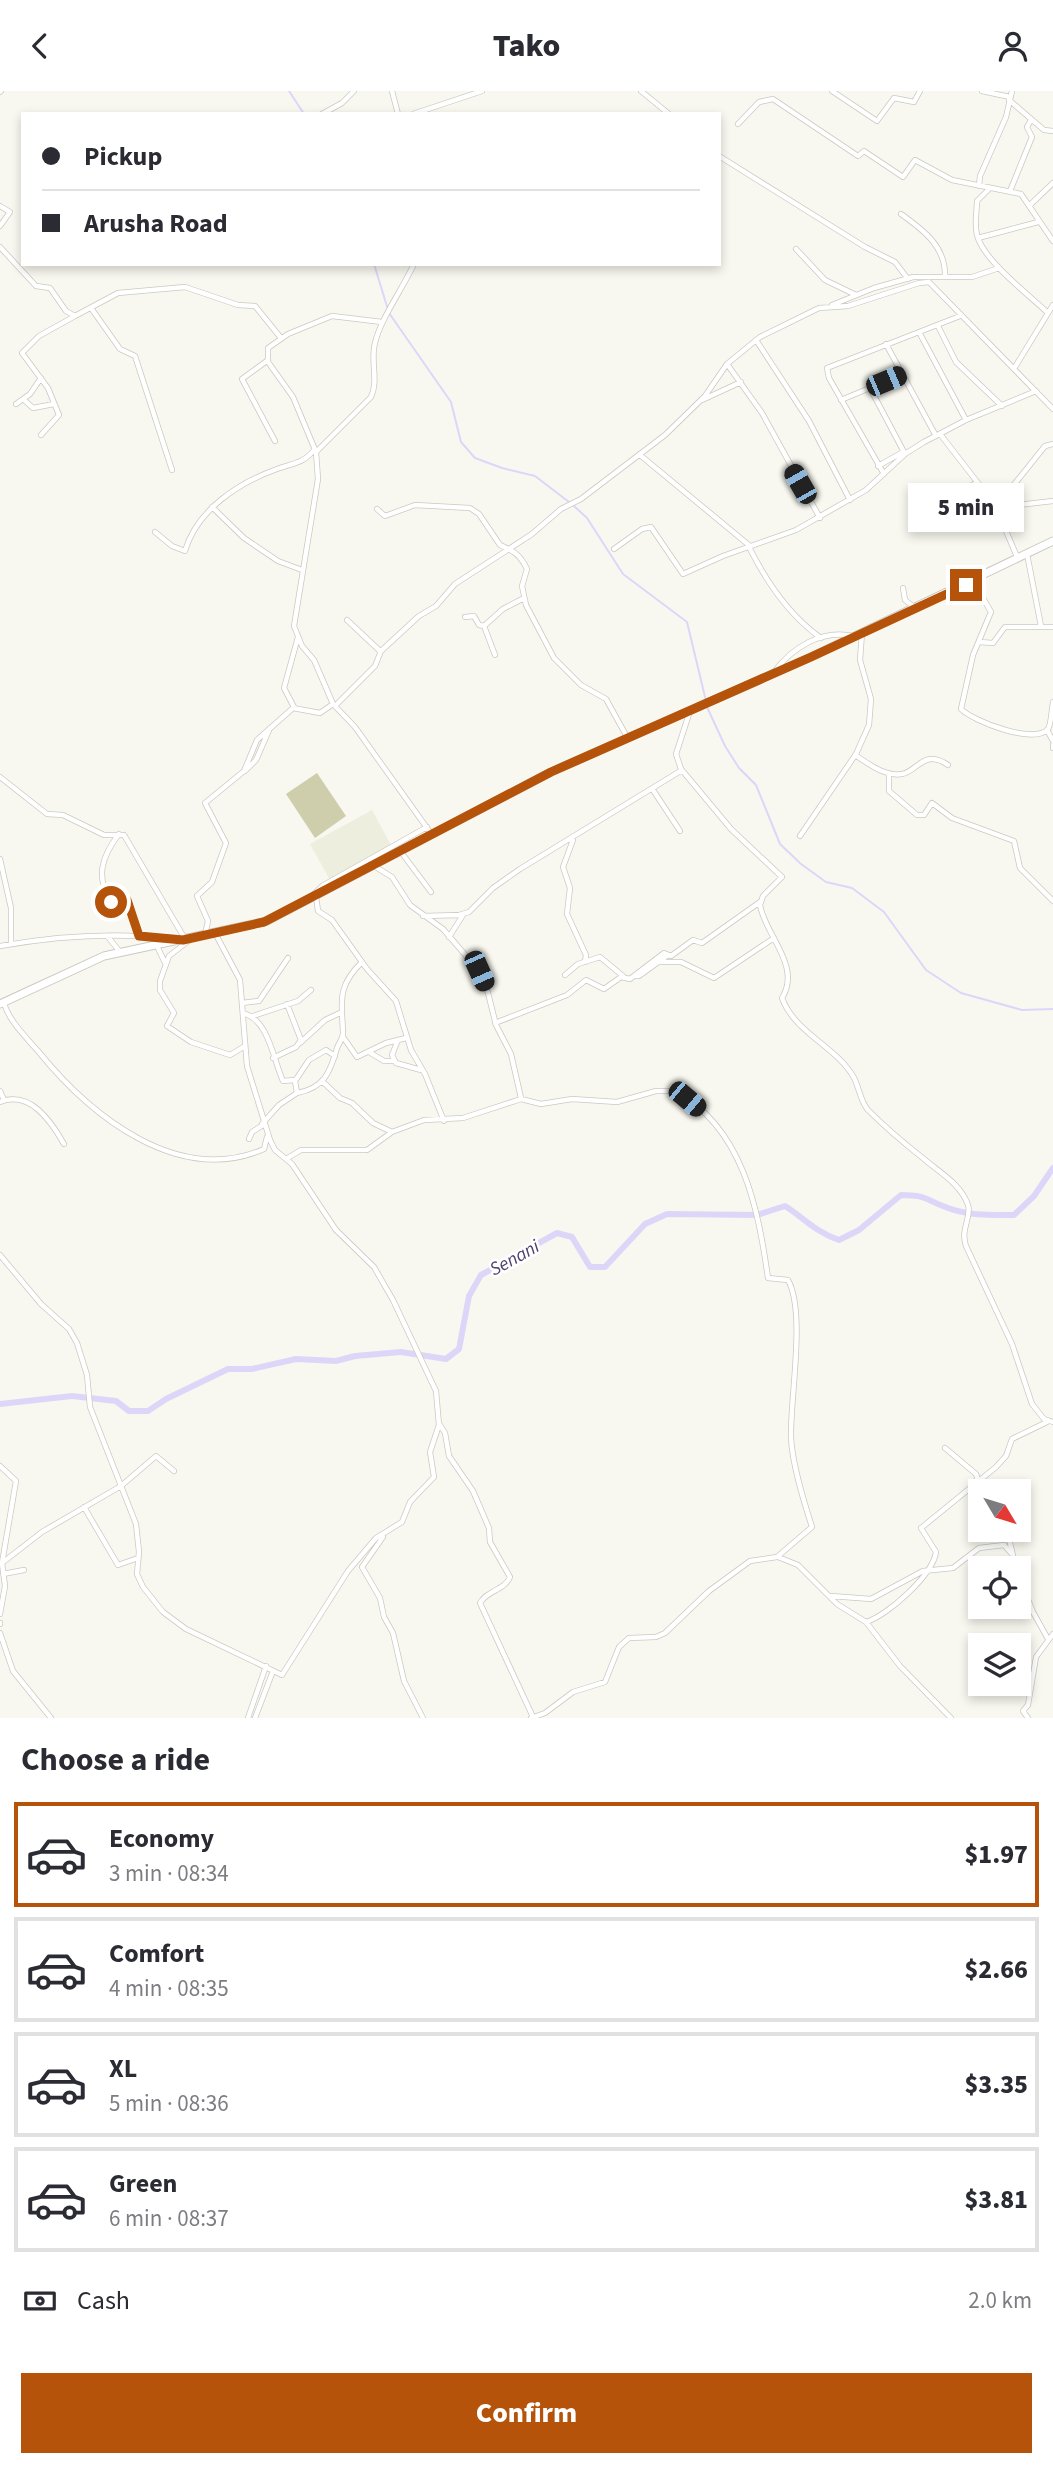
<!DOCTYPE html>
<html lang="en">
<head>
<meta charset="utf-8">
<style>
	body { margin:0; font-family:"Source Sans 3",sans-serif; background:#f2f2f3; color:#2b2b33; height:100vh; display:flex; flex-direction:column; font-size:26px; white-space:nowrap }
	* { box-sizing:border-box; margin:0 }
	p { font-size:23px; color:#7c7c81 }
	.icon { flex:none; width:38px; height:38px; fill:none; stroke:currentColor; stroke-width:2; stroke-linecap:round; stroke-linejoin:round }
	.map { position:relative; height:1627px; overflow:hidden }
	.panel { display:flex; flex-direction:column; background:#fff; flex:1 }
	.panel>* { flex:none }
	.banner { position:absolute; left:21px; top:21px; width:700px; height:154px; border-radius:0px; box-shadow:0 4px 10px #0003; display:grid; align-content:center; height:154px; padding:0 21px; background:#fff }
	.needle { width:46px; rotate:128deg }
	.controls { position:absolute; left:968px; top:1388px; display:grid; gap:14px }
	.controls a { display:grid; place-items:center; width:63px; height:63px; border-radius:0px; background:#fff; box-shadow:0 4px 10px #0003; font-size:35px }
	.end { position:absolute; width:32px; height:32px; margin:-16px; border:9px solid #b45309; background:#fff; box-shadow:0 0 0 4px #fff }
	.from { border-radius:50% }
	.bubble { position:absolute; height:49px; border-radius:0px; background:#fff; box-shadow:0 4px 10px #0003; font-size:23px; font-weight:800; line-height:49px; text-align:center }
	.car { position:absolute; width:21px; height:42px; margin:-21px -10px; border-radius:9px; box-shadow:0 0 5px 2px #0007; background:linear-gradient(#222 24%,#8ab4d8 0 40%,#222 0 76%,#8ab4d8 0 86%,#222 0) }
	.banner b { display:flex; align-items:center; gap:24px; height:66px; font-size:26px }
	.banner b+b { border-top:2px solid #e1e1e2 }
	.banner i { width:18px; height:18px; background:#2b2b33 }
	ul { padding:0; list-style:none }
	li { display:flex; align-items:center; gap:21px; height:105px; margin:0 14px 10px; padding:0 7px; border:4px solid #e1e1e2; border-radius:0px }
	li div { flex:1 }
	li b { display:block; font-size:26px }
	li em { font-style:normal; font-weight:800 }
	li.current { border-color:#b45309 }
	li>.icon { width:63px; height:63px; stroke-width:1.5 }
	h2 { padding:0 21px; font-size:32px; line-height:84px }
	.pay { display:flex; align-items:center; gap:18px; height:77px; padding:0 21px; font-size:26px }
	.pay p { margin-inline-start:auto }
	.primary-button { display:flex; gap:14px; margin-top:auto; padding:14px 21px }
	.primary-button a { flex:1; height:80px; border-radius:0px; background:#b45309; color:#fff; font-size:28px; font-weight:800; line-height:80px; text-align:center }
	header { display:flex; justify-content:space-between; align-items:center; height:91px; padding:0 21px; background:#fff; font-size:32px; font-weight:800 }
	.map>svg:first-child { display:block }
	.built { fill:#eeeede }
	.pitch { fill:#cfceac }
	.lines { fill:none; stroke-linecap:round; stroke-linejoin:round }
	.stream { stroke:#ded6f9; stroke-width:2 }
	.river { stroke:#ded6f9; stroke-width:6 }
	.minor-casing { stroke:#cacac2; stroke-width:6 }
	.major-casing { stroke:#cacac2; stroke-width:9 }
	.minor { stroke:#fff; stroke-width:4.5 }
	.major { stroke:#fff; stroke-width:7 }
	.route { stroke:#b45309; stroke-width:9 }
	.labels { text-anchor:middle; stroke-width:5; stroke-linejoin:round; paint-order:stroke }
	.water-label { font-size:19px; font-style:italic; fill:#4f4170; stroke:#fff }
</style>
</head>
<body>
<header><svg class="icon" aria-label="back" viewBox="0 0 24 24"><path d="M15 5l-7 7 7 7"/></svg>Tako<svg class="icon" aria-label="person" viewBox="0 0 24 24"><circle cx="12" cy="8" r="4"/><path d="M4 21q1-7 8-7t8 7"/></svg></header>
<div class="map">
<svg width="1053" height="1627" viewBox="0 0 1053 1627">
	<rect width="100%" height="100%" fill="#f8f8f0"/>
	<path class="built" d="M 372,719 L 391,754 L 330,789 L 310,753 Z"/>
	<path class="pitch" d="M 317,682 L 346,725 L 315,747 L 286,703 Z"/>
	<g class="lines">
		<path class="stream" d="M 289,0 L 304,23
			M 374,173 L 389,222 L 451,311 L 461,351 L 475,367 L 502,377 L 535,385 L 569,411
			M 574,415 L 587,427 L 623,483 L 687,531 L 706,610
			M 707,616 L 725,655 L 739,677 L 756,694 L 780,753 L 801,773 L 826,791 L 852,797 L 884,821 L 926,879 L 961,902 L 1022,919 L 1053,918"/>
		<path class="river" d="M 0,1313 L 72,1305 L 116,1310 L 129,1320 L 148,1320 L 166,1308 L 228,1278 L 252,1278 L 296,1268 L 336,1270 L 355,1265 L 401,1261 L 446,1268 L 459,1258 L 469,1205 L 481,1184 L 557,1142 L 572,1146 L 590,1176 L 605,1176 L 645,1133 L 667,1123 L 757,1124 L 785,1115 C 804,1127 817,1142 839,1149 L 859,1139 L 901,1104 C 928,1104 925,1109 948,1117 C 969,1125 992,1124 1014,1124 L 1034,1105 L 1053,1077"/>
		<defs>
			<path id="minor" d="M 392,0 L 398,23
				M 641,0 L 669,23
				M 832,0 L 877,30 L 894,7 L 914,11 L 920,0
				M 982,0 L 1010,6
				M 0,1 L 1,0
				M 1009,9 L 1044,39 L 1053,40
				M 322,23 L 342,12 L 354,0
				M 413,23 L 482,0
				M 738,33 L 759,11 L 773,8 L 858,65 L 864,60 L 903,86 L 915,69 L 952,89 L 1021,103 L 1053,150
				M 719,65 L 865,156 L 895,171 L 908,188
				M 979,95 L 980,85 L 1006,26 L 1012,0
				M 990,97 L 977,110 C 977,121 974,132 977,144 C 983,169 1028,203 1048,222
				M 1010,100 L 1032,46 L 1027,36 L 1031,29
				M 1030,114 L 1053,92
				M 0,115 L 10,121 L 0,135
				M 901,123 C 923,139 946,155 945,186
				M 978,147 L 1038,131
				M 0,156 L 36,195 L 50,197 L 66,220 L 75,225 L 118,202 L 185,196 L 238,214 L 255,215 L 281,247
				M 796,158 L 825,189 L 856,204
				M 414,173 C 403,197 380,229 375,252 C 370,270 379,289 371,306 L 316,361 L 318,388 L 294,535 L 302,555 L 314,569 L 333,613 L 355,636 L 432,744
				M 832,214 L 874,197 L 913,186 L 972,186 L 999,177
				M 91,217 L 120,258 L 135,265 L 172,379
				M 938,235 L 956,271 L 1002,315
				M 919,241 L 966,329
				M 756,249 L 809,330 L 850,409
				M 886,253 L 936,345
				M 268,269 L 242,288 L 275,350
				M 727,273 L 762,322 L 820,427
				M 1015,276 L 1053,214
				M 870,297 L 905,363
				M 23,308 L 33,317 L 54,313
				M 702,309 L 741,291
				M 841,309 L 901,284
				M 16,313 L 30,303 L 41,287
				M 940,343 L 995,414 L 1018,468
				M 41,344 L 59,324 L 48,297 L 22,262 L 39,245 L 75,225
				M 316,361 L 293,306 L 268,271 L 268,257 L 288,243 L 332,225 L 382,231
				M 640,364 L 750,455
				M 878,375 L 903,361
				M 884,383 L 829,287 L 827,277 L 960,225
				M 977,391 L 968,397 L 968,405 L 983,422 L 995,415
				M 1000,412 L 1018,414 L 1053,410
				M 212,416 L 244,447 L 278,470 L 302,479
				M 996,416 L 1045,355 L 1053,353
				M 377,418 L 385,425 L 415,414 L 470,417 L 479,423 L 500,454 C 513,460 520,463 527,478 L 522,495 L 526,514 L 554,567 L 581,594 L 606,608 L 627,646
				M 155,441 L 172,455 L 185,460 C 197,419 238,392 277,378 C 293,372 303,373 315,358
				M 749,456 C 766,490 790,525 821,547
				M 614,458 L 642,438 L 651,436 L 683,483 L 723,465 L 796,439 L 866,399 L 905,363 L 924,351 L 966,329 L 1036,300
				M 1027,463 L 1041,535
				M 973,490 L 991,521 L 973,564 L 961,618 C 973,630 1034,654 1048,638 C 1051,634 1052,617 1053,611
				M 903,497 L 905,509 L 915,517
				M 465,526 L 474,525 L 479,534 L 484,535 L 503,518 L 524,507
				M 347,529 L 380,560
				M 484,535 L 495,564
				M 979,551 L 993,552 L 1005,536 L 1053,536
				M 774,581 C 792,557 821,538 853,545
				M 335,615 L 375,575 L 381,560 L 419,525 L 436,515 L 455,493 L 532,443 L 561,418 L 581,408 L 665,344 L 705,305 L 727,273 L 760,246 L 819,217 L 848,215 L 919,192 L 929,191 L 1053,318
				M 294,616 L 284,597 L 298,546
				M 690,620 L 676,663 L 681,678 L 731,738 L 782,786 L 763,805 L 760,814 C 765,844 802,875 782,907 C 795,942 835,955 853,985 C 859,995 860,1010 868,1019 C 885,1036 905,1053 924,1068 C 939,1081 961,1093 968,1114 C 972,1126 960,1138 966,1155 L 1012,1253 L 1032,1313 L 1044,1328 L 1053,1331
				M 1047,639 L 1053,650
				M 1053,654 L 1053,657
				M 855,664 C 869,673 885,686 902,683 C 917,681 924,657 948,674
				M 245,680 L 256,669 L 270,637
				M 889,682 L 889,700 L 917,724 L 924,724 L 932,712 L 952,727 L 1014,750 L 1020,777 L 1053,810
				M 0,686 L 47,723 L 63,724 L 104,744 L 124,744 L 185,848
				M 653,699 L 680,740
				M 119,743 C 102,765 95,786 111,811 L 125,808 L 129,811 L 139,845
				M 800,745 L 856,663 L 869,634 L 871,608 L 860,569 L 862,542
				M 573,749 L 563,776 L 570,797 L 567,823 L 586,864 L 585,871
				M 401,761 L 431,801
				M 0,768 L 11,817 L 11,853
				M 374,775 L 392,786 L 410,814 L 443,838 L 479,880 L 488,902 L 496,934 L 511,963 L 521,1007
				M 313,804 L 322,795 L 427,736
				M 316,805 L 318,820 L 332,829 L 367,878 L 396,910 L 411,959 L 425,983 L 444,1030
				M 423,825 L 459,824 L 469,821 L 493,797 L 520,778 L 682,679
				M 205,844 L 208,830 L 197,805 L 212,791 L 226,752 L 205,712 L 244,680 L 257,649 L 293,617 L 320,622 L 333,613
				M 108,846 L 120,861
				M 449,846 L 463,824
				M 191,848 L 169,865 L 160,890 L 160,899 L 174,922 L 167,935 L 191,951 L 230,964 L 245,955
				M 0,855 C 57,845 116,841 173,848
				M 157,855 L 165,872
				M 658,871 L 681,871 L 714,887 L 774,847
				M 565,884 L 578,873 L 600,866 L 623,885
				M 634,885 L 639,885 L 668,864
				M 4,912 C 9,930 26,946 38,960 C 89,1023 177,1096 264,1058 L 267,1046
				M 242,912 L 259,910 L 288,867
				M 243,922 C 269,929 273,968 283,990 L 294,989
				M 253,925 L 298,910 L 311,899
				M 495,932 L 567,904 L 586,889 L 604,898 L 621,886 L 630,888 L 664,862 L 671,865 L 693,849 L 702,852 L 760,811
				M 343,946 L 357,966 L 386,952 L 406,947
				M 398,949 L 392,964 L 396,972 L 421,979
				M 300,952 L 325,929 L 340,922
				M 369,961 L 384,970 L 395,970
				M 273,967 L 296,956 L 301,949 L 287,913
				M 323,991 L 340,1007 L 352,1012 L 373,1032 L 392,1041
				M 0,1000 L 4,1009
				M 297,1002 C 324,997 330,982 337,957 C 339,952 343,947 343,942 C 342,912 336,896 362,871
				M 0,1011 C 30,999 51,1030 64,1053
				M 262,1033 L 279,1014 L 297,1002 L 295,990 L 309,969 L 326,959 L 335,965
				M 249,1048 L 252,1041 L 263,1034
				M 286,1068 L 301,1059 L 367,1059 L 392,1041 L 424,1029 L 463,1027 L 521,1008 L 541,1013 L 572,1008 L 617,1011 L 656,1000 L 675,1000 C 743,1037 758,1117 768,1187 L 788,1189 C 806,1221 790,1307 791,1346 C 792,1373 804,1411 812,1436 L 777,1466 L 750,1470 L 709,1500 L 665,1542 L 656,1546 L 629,1547 L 619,1556 L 605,1591 L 573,1601 L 545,1622 L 531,1627
				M 0,1164 L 41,1213 L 69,1238 L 77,1252 L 87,1284 L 90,1316 L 136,1433 L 139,1461 L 137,1483 L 143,1496 L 163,1521 L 186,1538 L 282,1584 L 348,1480 L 376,1447 L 402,1431 L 410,1411 L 434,1386 L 430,1361 L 439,1334 L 436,1300 L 393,1209 L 374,1176 L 336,1139 L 292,1073 L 275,1059 L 270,1049 L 247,975 L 240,889 L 215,842
				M 440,1334 L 445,1342 L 449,1365 L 473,1400 L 489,1437 L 490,1451 L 510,1486 C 505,1499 486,1500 480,1512 L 533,1626
				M 945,1357 L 976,1383 L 978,1389
				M 0,1375 L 16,1390 L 2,1472 L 5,1495 L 0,1523
				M 84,1416 L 118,1474 L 138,1467
				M 1011,1438 L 1010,1452 L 1016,1477
				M 383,1446 L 362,1476 L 380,1507 L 384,1526 L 393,1542 L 404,1590 L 423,1627
				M 778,1466 L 798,1474 L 837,1513 L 866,1531 L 900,1575 L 951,1627
				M 2,1472 L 42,1441 L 121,1395 L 156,1365 L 174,1380
				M 3,1483 L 24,1479
				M 1018,1483 L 1033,1521 L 1048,1548
				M 831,1505 L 871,1508 L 923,1480 L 953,1477 L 979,1457 L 1004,1454 L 1012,1463
				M 866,1531 C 887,1525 933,1484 936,1461 L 921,1437 L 996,1376 L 1006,1365 L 1012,1348 L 1047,1331
				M 0,1532 L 0,1533
				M 0,1542 L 13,1580 L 51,1627
				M 248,1627 L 266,1575
				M 255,1627 L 273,1580
				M 1028,1627 L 1023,1620 L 1028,1614 L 1036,1566 L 1053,1543"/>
			<path id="major" d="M 0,913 L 104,865 L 267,830 L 551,681 L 811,566 L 1053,450"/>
		</defs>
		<use href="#minor" class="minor-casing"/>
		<use href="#major" class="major-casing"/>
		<use href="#minor" class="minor"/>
		<use href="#major" class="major"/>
	</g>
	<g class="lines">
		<path class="route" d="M 111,811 L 127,809 L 139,845 L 183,849 L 264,831 L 551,681 L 811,566 L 966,494"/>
	</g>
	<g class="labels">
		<g class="water-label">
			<text transform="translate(514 1166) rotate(-29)" y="7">Senani</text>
		</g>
	</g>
</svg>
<div class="controls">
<a><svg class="needle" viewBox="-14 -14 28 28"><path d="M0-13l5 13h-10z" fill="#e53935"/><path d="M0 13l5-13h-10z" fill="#7c7c81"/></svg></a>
<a><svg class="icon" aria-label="locate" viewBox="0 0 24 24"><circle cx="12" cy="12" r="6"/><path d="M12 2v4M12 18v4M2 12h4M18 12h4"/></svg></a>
<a><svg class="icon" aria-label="layers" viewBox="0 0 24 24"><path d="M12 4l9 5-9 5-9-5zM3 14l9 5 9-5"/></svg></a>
</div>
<i class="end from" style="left:111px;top:811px"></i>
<i class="end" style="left:966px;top:494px"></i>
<div class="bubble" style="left:908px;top:392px;width:116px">5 min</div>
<i class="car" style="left:886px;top:290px;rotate:67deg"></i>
<i class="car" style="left:800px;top:393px;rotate:330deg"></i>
<i class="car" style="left:479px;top:880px;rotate:156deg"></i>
<i class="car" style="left:687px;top:1008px;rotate:130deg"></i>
<div class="banner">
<b><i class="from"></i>Pickup</b>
<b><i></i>Arusha Road</b>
</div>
</div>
<section class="panel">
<h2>Choose a ride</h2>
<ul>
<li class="current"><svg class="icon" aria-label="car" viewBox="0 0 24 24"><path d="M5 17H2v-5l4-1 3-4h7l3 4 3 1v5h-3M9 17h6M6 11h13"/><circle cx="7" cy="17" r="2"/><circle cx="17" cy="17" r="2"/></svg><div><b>Economy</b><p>3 min · 08:34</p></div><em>$1.97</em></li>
<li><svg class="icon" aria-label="car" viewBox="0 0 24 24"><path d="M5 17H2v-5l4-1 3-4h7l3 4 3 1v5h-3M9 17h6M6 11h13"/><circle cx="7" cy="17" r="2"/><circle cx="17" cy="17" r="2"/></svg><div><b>Comfort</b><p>4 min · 08:35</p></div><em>$2.66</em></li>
<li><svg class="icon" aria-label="car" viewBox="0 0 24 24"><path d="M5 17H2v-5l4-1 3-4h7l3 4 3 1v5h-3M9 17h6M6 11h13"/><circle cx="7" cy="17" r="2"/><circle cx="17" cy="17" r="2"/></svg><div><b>XL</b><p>5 min · 08:36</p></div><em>$3.35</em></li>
<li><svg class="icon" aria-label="car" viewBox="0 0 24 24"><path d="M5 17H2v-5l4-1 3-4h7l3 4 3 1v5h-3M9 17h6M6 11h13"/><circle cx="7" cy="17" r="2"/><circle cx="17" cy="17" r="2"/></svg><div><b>Green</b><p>6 min · 08:37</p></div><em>$3.81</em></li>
</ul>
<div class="pay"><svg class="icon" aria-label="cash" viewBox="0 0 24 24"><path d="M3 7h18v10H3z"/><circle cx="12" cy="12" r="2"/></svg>Cash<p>2.0 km</p></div>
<div class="primary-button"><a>Confirm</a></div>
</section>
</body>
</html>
